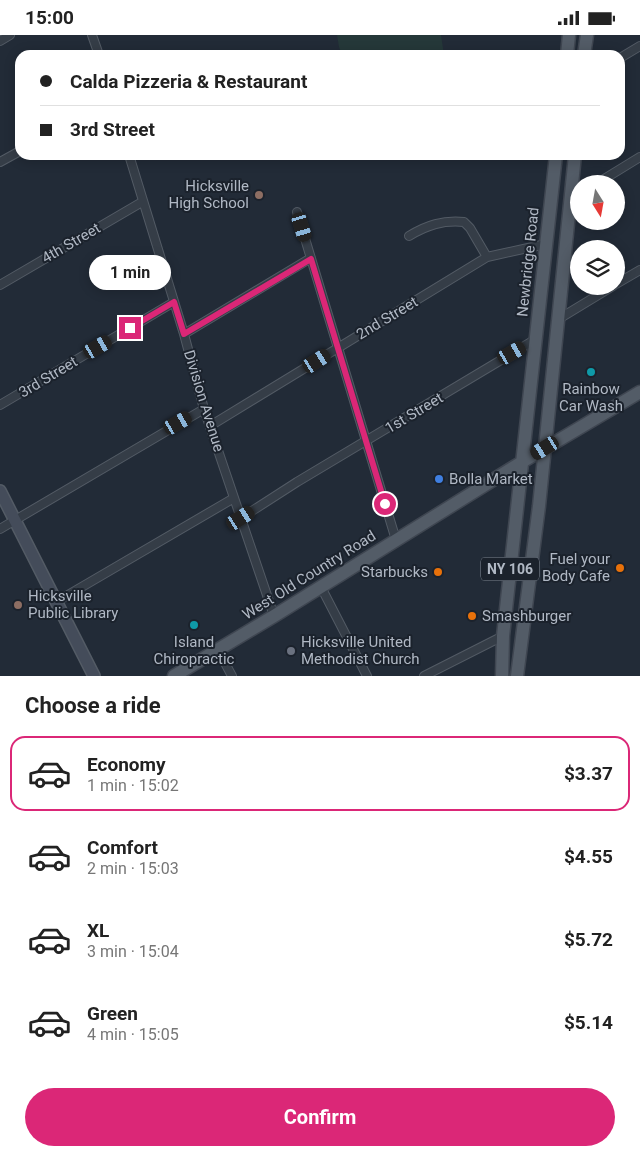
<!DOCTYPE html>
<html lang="en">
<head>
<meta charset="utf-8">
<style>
	body { margin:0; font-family:Roboto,sans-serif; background:#f2f2f2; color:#222; height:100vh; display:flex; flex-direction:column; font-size:19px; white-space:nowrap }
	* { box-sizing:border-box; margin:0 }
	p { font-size:16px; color:#767676 }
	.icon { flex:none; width:28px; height:28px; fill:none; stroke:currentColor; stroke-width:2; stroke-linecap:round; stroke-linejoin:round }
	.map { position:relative; height:641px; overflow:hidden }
	.side { display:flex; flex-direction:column; background:#fff; flex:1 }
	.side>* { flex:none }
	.top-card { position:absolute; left:15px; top:15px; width:610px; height:110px; border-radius:15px; box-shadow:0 2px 12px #0003; display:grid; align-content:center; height:110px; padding:0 25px; background:#fff }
	.needle { width:32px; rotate:169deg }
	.tools { position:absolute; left:570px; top:140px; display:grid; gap:10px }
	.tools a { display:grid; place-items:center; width:55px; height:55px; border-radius:50%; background:#fff; box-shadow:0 2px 12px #0003; font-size:25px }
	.end { position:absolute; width:22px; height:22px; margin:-11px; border:6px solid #db2777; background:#fff; box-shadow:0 0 0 2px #fff }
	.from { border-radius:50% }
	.bubble { position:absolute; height:35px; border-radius:18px; background:#fff; box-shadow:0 2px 12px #0003; font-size:16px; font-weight:700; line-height:35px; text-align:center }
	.car { position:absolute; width:15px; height:30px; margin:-15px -8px; border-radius:6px; box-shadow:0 0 4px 1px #0007; background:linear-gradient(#222 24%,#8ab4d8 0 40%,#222 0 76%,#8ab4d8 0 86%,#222 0) }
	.top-card b { display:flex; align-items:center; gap:18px; height:48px; font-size:19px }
	.top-card b+b { border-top:1px solid #e0e0e0 }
	.top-card i { width:12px; height:12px; background:#222 }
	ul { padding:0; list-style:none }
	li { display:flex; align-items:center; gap:15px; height:75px; margin:0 10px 8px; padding:0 15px; border:2px solid transparent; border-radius:15px }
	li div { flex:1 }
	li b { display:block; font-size:19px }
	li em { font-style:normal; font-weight:700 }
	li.active { border-color:#db2777 }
	li>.icon { width:45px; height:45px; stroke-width:1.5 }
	h2 { padding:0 25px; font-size:22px; line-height:60px }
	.primary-button { display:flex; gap:10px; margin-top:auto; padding:10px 25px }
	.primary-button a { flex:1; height:58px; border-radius:30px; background:#db2777; color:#fff; font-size:20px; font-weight:700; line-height:58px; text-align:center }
	.status { display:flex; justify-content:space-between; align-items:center; height:35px; padding:0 25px; background:#fff; direction:ltr }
	.status svg { height:14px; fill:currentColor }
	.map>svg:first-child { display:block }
	.green { fill:#253839 }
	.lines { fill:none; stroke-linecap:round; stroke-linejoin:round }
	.minor-casing { stroke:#535b65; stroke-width:10 }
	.secondary-casing { stroke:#535b65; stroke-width:14 }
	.primary-casing { stroke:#3f4651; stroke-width:15 }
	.minor { stroke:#353d47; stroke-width:8 }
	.secondary { stroke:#444c5a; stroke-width:11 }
	.primary { stroke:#535c67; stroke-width:12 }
	.route { stroke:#db2777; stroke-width:6 }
	.education-dot { fill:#8d6e63; stroke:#1b222c; stroke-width:2 }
	.culture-dot { fill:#0f9aa8; stroke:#1b222c; stroke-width:2 }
	.shop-dot { fill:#3f7fe0; stroke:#1b222c; stroke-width:2 }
	.food-dot { fill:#e8710a; stroke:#1b222c; stroke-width:2 }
	.worship-dot { fill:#6b7280; stroke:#1b222c; stroke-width:2 }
	.labels { text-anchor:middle; stroke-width:4; stroke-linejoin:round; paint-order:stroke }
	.shield { fill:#1b222c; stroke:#838b96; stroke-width:1 }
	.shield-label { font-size:14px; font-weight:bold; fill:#b0b8c4 }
	.poi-label { font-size:15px; fill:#b0b8c4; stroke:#1b222c; text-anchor:start }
	.street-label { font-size:15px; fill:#b0b8c4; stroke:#1b222c }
</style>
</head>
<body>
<div class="status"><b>15:00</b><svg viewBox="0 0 49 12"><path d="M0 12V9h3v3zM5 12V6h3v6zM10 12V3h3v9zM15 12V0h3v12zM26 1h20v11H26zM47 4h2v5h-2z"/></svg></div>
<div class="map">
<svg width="640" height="641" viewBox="0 0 640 641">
	<rect width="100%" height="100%" fill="#222b37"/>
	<path class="green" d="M 337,0 L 441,0 L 444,20 L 342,20 L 339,12 Z"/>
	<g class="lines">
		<defs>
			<path id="minor" d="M 92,0 L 99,20
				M 0,6 L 10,0
				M 620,23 L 640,11
				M 129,120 L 184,299 L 204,374 L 274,581
				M 0,127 L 20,116
				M 596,149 L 640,122
				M 297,177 L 396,505
				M 409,201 C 427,190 443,185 464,187 L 470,193 L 487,222
				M 616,249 L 640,235
				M 0,250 L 142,167
				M 557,285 L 613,251
				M 184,299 L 311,223
				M 0,370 L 174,267
				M 210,391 L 487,222 L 546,209
				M 241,483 L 297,447 L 536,304
				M 0,494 L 204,374
				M 321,552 L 367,641
				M 56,567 L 234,463
				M 218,615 L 232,641
				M 424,641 L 503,601"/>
			<path id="secondary" d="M 0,456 L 94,641"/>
			<path id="primary" d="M 567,20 L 569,0
				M 584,20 L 587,0
				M 174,641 L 274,581 L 522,427 L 640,357
				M 502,641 L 503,601 L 556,120
				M 517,641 L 539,471 L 575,120"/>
		</defs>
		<use href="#minor" class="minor-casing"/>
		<use href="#secondary" class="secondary-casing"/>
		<use href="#primary" class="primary-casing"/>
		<use href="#minor" class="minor"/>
		<use href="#secondary" class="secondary"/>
		<use href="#primary" class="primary"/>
	</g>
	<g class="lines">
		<path class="route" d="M 130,293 L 174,267 L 184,299 L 311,224 L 385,469"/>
	</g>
	<g class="education-dot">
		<circle cx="259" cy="160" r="5"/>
		<circle cx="18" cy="570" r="5"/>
	</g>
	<g class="culture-dot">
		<circle cx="591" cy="337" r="5"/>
		<circle cx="194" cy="590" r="5"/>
	</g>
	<circle class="shop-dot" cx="439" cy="444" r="5"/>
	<g class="food-dot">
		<circle cx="620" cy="533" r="5"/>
		<circle cx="438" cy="537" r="5"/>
		<circle cx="472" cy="581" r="5"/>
	</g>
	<circle class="worship-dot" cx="291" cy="616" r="5"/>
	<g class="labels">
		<rect class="shield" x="481" y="522.5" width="58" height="23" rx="4"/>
		<g class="shield-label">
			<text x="510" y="539">NY 106</text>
		</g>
		<g class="poi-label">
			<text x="249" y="156" text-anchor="end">Hicksville<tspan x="249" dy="17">High School</tspan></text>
			<text x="591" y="359" text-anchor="middle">Rainbow<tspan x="591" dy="17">Car Wash</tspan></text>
			<text x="449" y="449">Bolla Market</text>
			<text x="610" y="529" text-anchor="end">Fuel your<tspan x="610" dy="17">Body Cafe</tspan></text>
			<text x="428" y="542" text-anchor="end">Starbucks</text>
			<text x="28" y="566">Hicksville<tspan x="28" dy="17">Public Library</tspan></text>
			<text x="482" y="586">Smashburger</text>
			<text x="194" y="612" text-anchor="middle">Island<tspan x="194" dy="17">Chiropractic</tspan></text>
			<text x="301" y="612">Hicksville United<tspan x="301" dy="17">Methodist Church</tspan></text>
		</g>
		<g class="street-label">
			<text transform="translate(71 208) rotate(-30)" y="5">4th Street</text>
			<text transform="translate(528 227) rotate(-84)" y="5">Newbridge Road</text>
			<text transform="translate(387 283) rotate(-31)" y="5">2nd Street</text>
			<text transform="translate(48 342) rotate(-31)" y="5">3rd Street</text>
			<text transform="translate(204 366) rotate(73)" y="5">Division Avenue</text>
			<text transform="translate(414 378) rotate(-31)" y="5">1st Street</text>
			<text transform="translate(309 540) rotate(-32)" y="5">West Old Country Road</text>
		</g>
	</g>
</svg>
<div class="tools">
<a><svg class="needle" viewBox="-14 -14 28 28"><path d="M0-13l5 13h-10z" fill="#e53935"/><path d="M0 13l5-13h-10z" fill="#767676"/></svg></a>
<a><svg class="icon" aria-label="layers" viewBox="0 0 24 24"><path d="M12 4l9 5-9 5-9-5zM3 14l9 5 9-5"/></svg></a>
</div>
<i class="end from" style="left:385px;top:469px"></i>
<i class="end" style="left:130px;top:293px"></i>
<div class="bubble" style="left:89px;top:220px;width:82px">1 min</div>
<i class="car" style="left:302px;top:192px;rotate:163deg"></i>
<i class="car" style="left:98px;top:312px;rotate:60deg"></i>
<i class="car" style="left:512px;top:318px;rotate:60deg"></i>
<i class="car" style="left:317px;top:326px;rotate:58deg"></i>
<i class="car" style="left:178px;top:388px;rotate:60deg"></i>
<i class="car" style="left:545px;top:413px;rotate:239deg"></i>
<i class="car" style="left:241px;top:483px;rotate:57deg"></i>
<div class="top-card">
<b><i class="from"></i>Calda Pizzeria &amp; Restaurant</b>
<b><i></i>3rd Street</b>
</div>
</div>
<section class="side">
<h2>Choose a ride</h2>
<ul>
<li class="active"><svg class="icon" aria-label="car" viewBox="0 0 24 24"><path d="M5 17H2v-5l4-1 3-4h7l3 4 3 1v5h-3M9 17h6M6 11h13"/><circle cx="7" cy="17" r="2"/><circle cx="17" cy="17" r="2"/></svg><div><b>Economy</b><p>1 min · 15:02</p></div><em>$3.37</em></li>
<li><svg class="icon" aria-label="car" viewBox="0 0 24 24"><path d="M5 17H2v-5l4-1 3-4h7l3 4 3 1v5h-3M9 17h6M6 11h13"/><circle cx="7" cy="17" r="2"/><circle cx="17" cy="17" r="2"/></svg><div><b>Comfort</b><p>2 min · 15:03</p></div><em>$4.55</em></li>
<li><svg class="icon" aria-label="car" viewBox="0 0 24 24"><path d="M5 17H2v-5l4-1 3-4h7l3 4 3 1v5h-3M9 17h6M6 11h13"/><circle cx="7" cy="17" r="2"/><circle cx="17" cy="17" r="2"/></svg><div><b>XL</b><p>3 min · 15:04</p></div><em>$5.72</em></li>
<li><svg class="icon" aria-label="car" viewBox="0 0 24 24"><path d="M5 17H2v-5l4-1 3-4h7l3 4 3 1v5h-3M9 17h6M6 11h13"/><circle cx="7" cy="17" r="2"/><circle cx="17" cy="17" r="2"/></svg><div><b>Green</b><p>4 min · 15:05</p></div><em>$5.14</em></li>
</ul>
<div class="primary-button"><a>Confirm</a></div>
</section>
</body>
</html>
